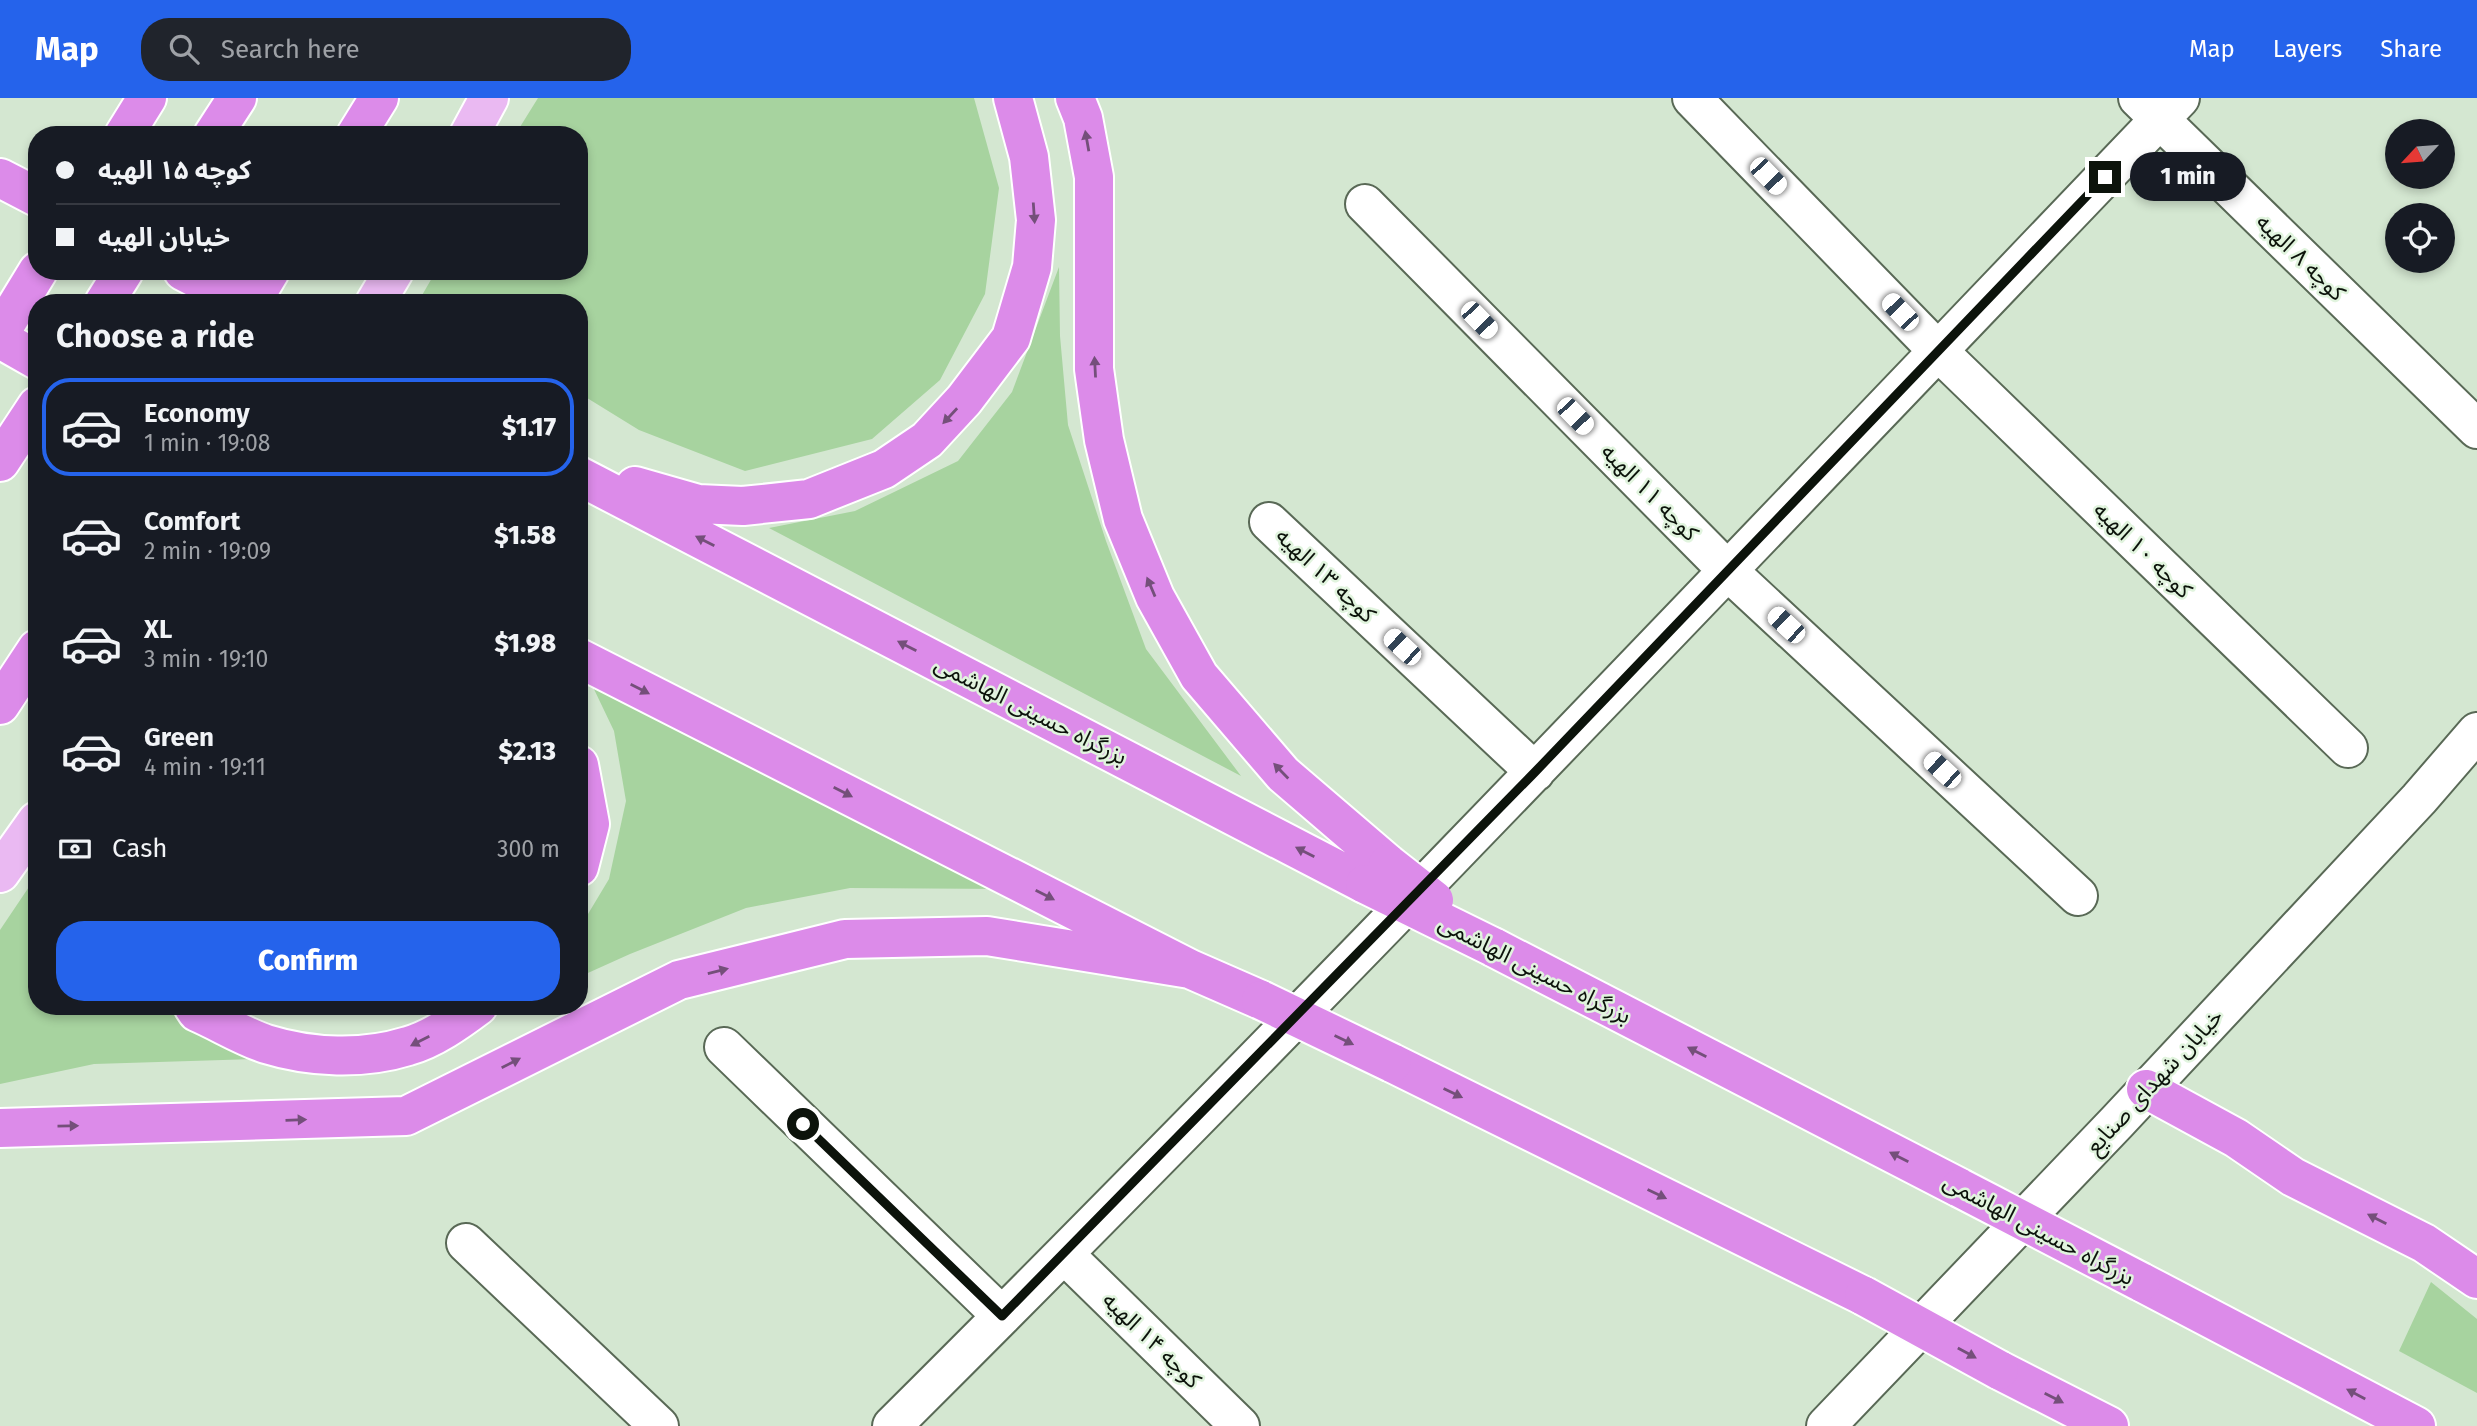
<!DOCTYPE html>
<html lang="en">
<head>
<meta charset="utf-8">
<style>
	body { margin:0; font-family:"Fira Sans","Noto Sans Arabic",sans-serif; background:#20242c; color:#f1f3f6; height:100vh; display:flex; flex-direction:column; font-size:26px; white-space:nowrap }
	* { box-sizing:border-box; margin:0 }
	p { font-size:23px; color:#9ea1a6 }
	.icon { flex:none; width:38px; height:38px; fill:none; stroke:currentColor; stroke-width:2; stroke-linecap:round; stroke-linejoin:round }
	.map { position:relative; flex:1; overflow:hidden }
	.details { position:absolute; left:28px; top:196px; width:560px; height:721px; display:flex; flex-direction:column; background:#171b24; border-radius:28px; box-shadow:0 4px 10px #0003 }
	.details>* { flex:none }
	.top-card { position:absolute; left:28px; top:28px; width:560px; height:154px; border-radius:28px; box-shadow:0 4px 10px #0003; display:grid; align-content:center; height:154px; padding:0 28px; background:#171b24 }
	.needle { width:46px; rotate:244deg }
	.fabs { position:absolute; left:2385px; top:21px; display:grid; gap:14px }
	.fabs a { display:grid; place-items:center; width:70px; height:70px; border-radius:50%; background:#171b24; box-shadow:0 4px 10px #0003; font-size:35px }
	.end { position:absolute; width:32px; height:32px; margin:-16px; border:9px solid #0c130b; background:#fff; box-shadow:0 0 0 4px #fff }
	.from { border-radius:50% }
	.bubble { position:absolute; height:49px; border-radius:24px; background:#171b24; box-shadow:0 4px 10px #0003; font-size:23px; font-weight:800; line-height:49px; text-align:center }
	.car { position:absolute; width:21px; height:42px; margin:-21px -10px; border-radius:9px; box-shadow:0 0 5px 2px #0007; background:linear-gradient(#fff 24%,#345 0 40%,#fff 0 76%,#345 0 86%,#fff 0) }
	.top-card b { display:flex; align-items:center; gap:24px; height:66px; font-size:26px }
	.top-card b+b { border-top:2px solid #363941 }
	.top-card i { width:18px; height:18px; background:#f1f3f6 }
	ul { padding:0; list-style:none }
	li { display:flex; align-items:center; gap:21px; height:98px; margin:0 14px 10px; padding:0 14px; border:4px solid transparent; border-radius:28px }
	li div { flex:1 }
	li b { display:block; font-size:26px }
	li em { font-style:normal; font-weight:800 }
	li.on { border-color:#2563eb }
	li>.icon { width:63px; height:63px; stroke-width:1.5 }
	h2 { padding:0 28px; font-size:32px; line-height:84px }
	.pay { display:flex; align-items:center; gap:18px; height:77px; padding:0 28px; font-size:26px }
	.pay p { margin-inline-start:auto }
	.button { display:flex; gap:14px; margin-top:auto; padding:14px 28px }
	.button a { flex:1; height:80px; border-radius:28px; background:#2563eb; color:#fff; font-size:28px; font-weight:800; line-height:80px; text-align:center }
	header { display:flex; align-items:center; gap:42px; box-sizing:border-box; height:98px; padding:0 35px; background:#2563eb; color:#fff }
	header strong { font-size:33px }
	nav { display:flex; gap:38px; margin-inline-start:auto; font-size:24px }
	.search { width:490px; height:63px; background:#20242c; display:flex; align-items:center; gap:18px; box-sizing:border-box; padding:0 24px; border-radius:28px; color:#9ea1a6; font-size:26px }
	.map>svg:first-child { display:block }
	.green { fill:#a7d39f }
	.lines { fill:none; stroke-linecap:round; stroke-linejoin:round }
	.minor-casing { stroke:#596956; stroke-width:42 }
	.major-casing { stroke:#fff; stroke-width:42 }
	.highway-casing { stroke:#fff; stroke-width:42 }
	.minor { stroke:#fff; stroke-width:38 }
	.major { stroke:#eab9f2; stroke-width:38 }
	.highway { stroke:#dc8be9; stroke-width:38 }
	.highway-bridge-casing { stroke:#fff; stroke-width:42; stroke-linecap:butt }
	.highway-bridge { stroke:#dc8be9; stroke-width:38 }
	.oneway { fill:#744f7a }
	.route { stroke:#0c130b; stroke-width:9 }
	.labels { text-anchor:middle; stroke-width:5; stroke-linejoin:round; paint-order:stroke }
	.street-label { font-size:23px; fill:#0c130b; stroke:#e1f4de }
</style>
</head>
<body>
<header>
<strong>Map</strong>
<div class="search"><svg class="icon" aria-label="search" viewBox="0 0 24 24"><circle cx="10" cy="10" r="6"/><path d="M15 15l6 6"/></svg>Search here</div>
<nav><a>Map</a><a>Layers</a><a>Share</a></nav>
</header>
<div class="map">
<svg width="2477" height="1328" viewBox="0 0 2477 1328">
	<rect width="100%" height="100%" fill="#d4e7d1"/>
	<path class="green" d="M 538,0 L 974,0 L 999,90 L 985,196 L 940,282 L 872,341 L 745,373 L 639,332 L 579,295 L 579,205 L 430,205 L 421,199 L 436,173 L 579,173 L 579,37 L 515,37 Z
		M 1059,169 L 1060,238 L 1068,327 L 1106,443 L 1146,551 L 1241,678 L 769,430 L 855,413 L 958,363 L 1012,294 Z
		M 592,587 L 1006,791 L 850,790 L 746,810 L 630,856 L 579,879 L 579,831 L 609,781 L 626,703 L 614,633 Z
		M 37,777 L 37,908 L 161,908 L 255,961 L 94,966 L 0,986 L 0,832 Z
		M 2431,1184 L 2477,1221 L 2477,1295 L 2399,1253 Z"/>
	<g class="lines">
		<defs>
			<path id="minor" d="M 1692,0 L 1938,253 L 2348,650
				M 2138,0 L 2477,331
				M 1365,106 L 1728,473 L 2078,798
				M 1269,424 L 1535,674
				M 724,949 L 1002,1218
				M 466,1145 L 659,1328
				M 1064,1156 L 1240,1328
				M 892,1328 C 1329,893 1753,446 2180,0
				M 1826,1328 L 2117,1024 L 2419,701 L 2477,634"/>
			<path id="major" d="M 469,37 L 489,0
				M 375,205 L 394,173
				M 0,775 L 37,723"/>
			<path id="highway" d="M 1075,0 L 1083,20 L 1094,79 L 1094,271 L 1104,342 L 1123,421 L 1155,499 L 1199,578 L 1283,676 L 1388,766
				M 124,37 L 147,0
				M 213,37 L 237,0
				M 356,37 L 379,0
				M 0,80 L 37,99
				M 183,173 L 245,205
				M 104,205 L 124,173
				M 251,205 L 270,173
				M 0,235 L 38,173
				M 0,241 L 37,262
				M 0,364 L 37,308
				M 579,378 L 1365,786
				M 635,388 L 698,406 L 743,408 L 809,401 L 884,371 L 927,342 L 964,302 L 1011,240 L 1032,169 L 1036,122 L 1029,59 L 1013,0
				M 579,560 L 1190,871 L 1261,902
				M 0,607 L 37,551
				M 579,667 L 590,726 L 579,769
				M 1493,849 L 1960,1090
				M 193,908 L 197,914 C 220,924 242,938 266,946 C 311,960 363,962 408,948 C 433,941 458,923 478,908
				M 1392,965 L 1864,1198
				M 2146,991 L 2236,1040 L 2293,1079 L 2424,1145 L 2477,1181
				M 0,1030 L 406,1018 L 679,882 L 845,841 L 987,838 L 1190,871
				M 2141,1184 L 2416,1328
				M 1999,1272 L 2109,1328"/>
		</defs>
		<use href="#minor" class="minor-casing"/>
		<use href="#major" class="major-casing"/>
		<use href="#highway" class="highway-casing"/>
		<use href="#minor" class="minor"/>
		<use href="#major" class="major"/>
		<use href="#highway" class="highway"/>
		<defs>
			<path id="highway-bridge" d="M 1388,766 L 1434,802
				M 1365,786 L 1493,849
				M 1261,902 L 1392,965
				M 1960,1090 L 2141,1184
				M 1864,1198 L 1999,1272"/>
		</defs>
		<use href="#highway-bridge" class="highway-bridge-casing"/>
		<use href="#highway-bridge" class="highway-bridge"/>
	</g>
	<defs><path id="oneway-solid" d="M-6-.8H1V-3.2L6.5 0L1 3.2V.8H-6Z" transform="scale(1.75)"/></defs>
	<g class="oneway">
		<use href="#oneway-solid" transform="translate(1087 43) rotate(-100)"/>
		<use href="#oneway-solid" transform="translate(1034 115) rotate(86)"/>
		<use href="#oneway-solid" transform="translate(1095 269) rotate(-93)"/>
		<use href="#oneway-solid" transform="translate(950 318) rotate(133)"/>
		<use href="#oneway-solid" transform="translate(705 443) rotate(-153)"/>
		<use href="#oneway-solid" transform="translate(1151 489) rotate(-113)"/>
		<use href="#oneway-solid" transform="translate(907 548) rotate(-153)"/>
		<use href="#oneway-solid" transform="translate(640 591) rotate(27)"/>
		<use href="#oneway-solid" transform="translate(1281 673) rotate(-134)"/>
		<use href="#oneway-solid" transform="translate(843 694) rotate(27)"/>
		<use href="#oneway-solid" transform="translate(1305 754) rotate(-153)"/>
		<use href="#oneway-solid" transform="translate(1045 797) rotate(27)"/>
		<use href="#oneway-solid" transform="translate(718 873) rotate(-14)"/>
		<use href="#oneway-solid" transform="translate(1344 942) rotate(26)"/>
		<use href="#oneway-solid" transform="translate(420 943) rotate(153)"/>
		<use href="#oneway-solid" transform="translate(1697 954) rotate(-153)"/>
		<use href="#oneway-solid" transform="translate(511 965) rotate(-27)"/>
		<use href="#oneway-solid" transform="translate(1453 995) rotate(26)"/>
		<use href="#oneway-solid" transform="translate(296 1022) rotate(-2)"/>
		<use href="#oneway-solid" transform="translate(68 1028) rotate(-1)"/>
		<use href="#oneway-solid" transform="translate(1899 1059) rotate(-153)"/>
		<use href="#oneway-solid" transform="translate(1657 1096) rotate(26)"/>
		<use href="#oneway-solid" transform="translate(2377 1121) rotate(-153)"/>
		<use href="#oneway-solid" transform="translate(1967 1255) rotate(29)"/>
		<use href="#oneway-solid" transform="translate(2356 1296) rotate(-152)"/>
		<use href="#oneway-solid" transform="translate(2054 1300) rotate(27)"/>
	</g>
	<g class="lines">
		<path class="route" d="M 803,1026 L 1002,1218 L 1535,674 L 2105,79"/>
	</g>
	<g class="labels">
		<g class="street-label">
			<text transform="translate(2301 159) rotate(44)" y="8">کوچه ۸ الهیه</text>
			<text transform="translate(1650 394) rotate(45)" y="8">کوچه ۱۱ الهیه</text>
			<text transform="translate(2143 452) rotate(44)" y="8">کوچه ۱۰ الهیه</text>
			<text transform="translate(1326 477) rotate(43)" y="8">کوچه ۱۳ الهیه</text>
			<text transform="translate(1031 612) rotate(27)" y="8">بزرگراه حسینی الهاشمی</text>
			<text transform="translate(1535 871) rotate(27)" y="8">بزرگراه حسینی الهاشمی</text>
			<text transform="translate(2154 983) rotate(-47)" y="8">خیابان شهدای صنایع</text>
			<text transform="translate(2039 1131) rotate(28)" y="8">بزرگراه حسینی الهاشمی</text>
			<text transform="translate(1152 1242) rotate(44)" y="8">کوچه ۱۴ الهیه</text>
		</g>
	</g>
</svg>
<div class="fabs">
<a><svg class="needle" viewBox="-14 -14 28 28"><path d="M0-13l5 13h-10z" fill="#e53935"/><path d="M0 13l5-13h-10z" fill="#9ea1a6"/></svg></a>
<a><svg class="icon" aria-label="locate" viewBox="0 0 24 24"><circle cx="12" cy="12" r="6"/><path d="M12 2v4M12 18v4M2 12h4M18 12h4"/></svg></a>
</div>
<i class="end from" style="left:803px;top:1026px"></i>
<i class="end" style="left:2105px;top:79px"></i>
<div class="bubble" style="left:2130px;top:54px;width:116px">1 min</div>
<i class="car" style="left:1768px;top:78px;rotate:136deg"></i>
<i class="car" style="left:1900px;top:214px;rotate:316deg"></i>
<i class="car" style="left:1479px;top:222px;rotate:136deg"></i>
<i class="car" style="left:1575px;top:318px;rotate:136deg"></i>
<i class="car" style="left:1786px;top:527px;rotate:313deg"></i>
<i class="car" style="left:1402px;top:549px;rotate:313deg"></i>
<i class="car" style="left:1942px;top:672px;rotate:313deg"></i>
<div class="top-card">
<b><i class="from"></i>کوچه ۱۵ الهیه</b>
<b><i></i>خیابان الهیه</b>
</div>
<section class="details">
<h2>Choose a ride</h2>
<ul>
<li class="on"><svg class="icon" aria-label="car" viewBox="0 0 24 24"><path d="M5 17H2v-5l4-1 3-4h7l3 4 3 1v5h-3M9 17h6M6 11h13"/><circle cx="7" cy="17" r="2"/><circle cx="17" cy="17" r="2"/></svg><div><b>Economy</b><p>1 min · 19:08</p></div><em>$1.17</em></li>
<li><svg class="icon" aria-label="car" viewBox="0 0 24 24"><path d="M5 17H2v-5l4-1 3-4h7l3 4 3 1v5h-3M9 17h6M6 11h13"/><circle cx="7" cy="17" r="2"/><circle cx="17" cy="17" r="2"/></svg><div><b>Comfort</b><p>2 min · 19:09</p></div><em>$1.58</em></li>
<li><svg class="icon" aria-label="car" viewBox="0 0 24 24"><path d="M5 17H2v-5l4-1 3-4h7l3 4 3 1v5h-3M9 17h6M6 11h13"/><circle cx="7" cy="17" r="2"/><circle cx="17" cy="17" r="2"/></svg><div><b>XL</b><p>3 min · 19:10</p></div><em>$1.98</em></li>
<li><svg class="icon" aria-label="car" viewBox="0 0 24 24"><path d="M5 17H2v-5l4-1 3-4h7l3 4 3 1v5h-3M9 17h6M6 11h13"/><circle cx="7" cy="17" r="2"/><circle cx="17" cy="17" r="2"/></svg><div><b>Green</b><p>4 min · 19:11</p></div><em>$2.13</em></li>
</ul>
<div class="pay"><svg class="icon" aria-label="cash" viewBox="0 0 24 24"><path d="M3 7h18v10H3z"/><circle cx="12" cy="12" r="2"/></svg>Cash<p>300 m</p></div>
<div class="button"><a>Confirm</a></div>
</section>
</div>
</body>
</html>
